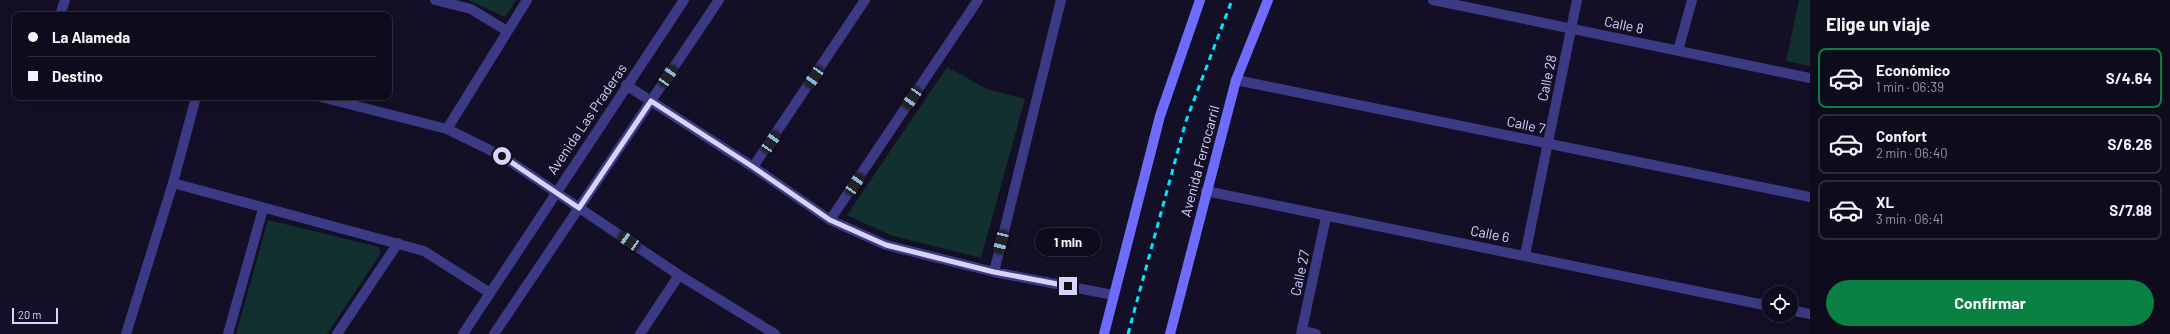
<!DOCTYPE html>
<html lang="es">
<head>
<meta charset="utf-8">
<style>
	body { margin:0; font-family:Barlow,sans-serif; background:#171425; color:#f1f3f6; height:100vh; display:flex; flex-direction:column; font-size:15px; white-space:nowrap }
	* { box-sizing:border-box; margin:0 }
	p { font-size:13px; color:#9b9ba3 }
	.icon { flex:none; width:22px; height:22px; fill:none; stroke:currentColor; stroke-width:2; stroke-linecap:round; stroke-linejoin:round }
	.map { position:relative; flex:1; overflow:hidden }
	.drawer { display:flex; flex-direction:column; background:#0e0b1c; width:360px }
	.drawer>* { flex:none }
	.guide { position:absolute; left:12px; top:12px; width:380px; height:88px; border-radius:8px; box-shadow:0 4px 16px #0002,0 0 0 1px #2e2b3b; display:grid; align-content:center; height:88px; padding:0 16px; background:#0e0b1c }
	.fabs { position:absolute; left:1762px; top:286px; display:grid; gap:8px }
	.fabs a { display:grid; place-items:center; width:36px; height:36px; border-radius:50%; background:#0e0b1c; box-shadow:0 4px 16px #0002,0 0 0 1px #2e2b3b; font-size:20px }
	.scale { position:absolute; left:12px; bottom:10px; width:46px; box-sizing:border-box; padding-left:4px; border:2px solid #d9d4ff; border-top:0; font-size:11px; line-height:14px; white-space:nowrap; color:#d9d4ff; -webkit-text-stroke:3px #130f26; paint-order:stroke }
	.end { position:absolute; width:18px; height:18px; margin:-9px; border:5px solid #d9d4ff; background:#111; box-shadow:0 0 0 2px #111 }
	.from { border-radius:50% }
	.bubble { position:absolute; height:28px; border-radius:14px; background:#0e0b1c; box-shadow:0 4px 16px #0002,0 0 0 1px #2e2b3b; font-size:13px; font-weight:700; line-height:28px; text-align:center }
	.car { position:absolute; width:12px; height:24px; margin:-12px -6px; border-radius:5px; box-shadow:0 0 3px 1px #0007; background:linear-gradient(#222 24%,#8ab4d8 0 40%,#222 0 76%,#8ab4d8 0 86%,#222 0) }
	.guide b { display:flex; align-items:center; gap:14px; height:38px; font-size:15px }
	.guide b+b { border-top:1px solid #2e2b3b }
	.guide i { width:10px; height:10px; background:#f1f3f6 }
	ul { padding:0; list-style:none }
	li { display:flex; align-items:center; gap:12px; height:60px; margin:0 8px 6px; padding:0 8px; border:2px solid #2e2b3b; border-radius:8px }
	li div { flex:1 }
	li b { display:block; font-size:15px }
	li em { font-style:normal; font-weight:700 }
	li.on { border-color:#0b8043 }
	li>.icon { width:36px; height:36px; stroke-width:1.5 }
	h2 { padding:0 16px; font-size:18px; line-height:48px }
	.cta { display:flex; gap:8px; margin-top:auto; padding:8px 16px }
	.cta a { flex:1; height:46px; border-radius:24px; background:#0b8043; color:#fff; font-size:16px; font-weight:700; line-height:46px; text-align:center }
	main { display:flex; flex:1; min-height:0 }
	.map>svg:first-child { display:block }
	.green { fill:#12302f }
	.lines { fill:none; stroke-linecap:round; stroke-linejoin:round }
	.street { stroke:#3d3a85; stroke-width:10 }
	.secondary { stroke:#6f6bff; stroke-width:10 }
	.rail { stroke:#00e5ff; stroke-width:3; stroke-dasharray:6 5; stroke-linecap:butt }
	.route { stroke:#d9d4ff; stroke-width:5 }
	.labels { text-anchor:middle; stroke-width:3; stroke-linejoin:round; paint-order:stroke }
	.street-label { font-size:14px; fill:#d9d4ff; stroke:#130f26 }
</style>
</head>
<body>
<main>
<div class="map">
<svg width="1810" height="334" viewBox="0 0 1810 334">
	<rect width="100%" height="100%" fill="#130f26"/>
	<path class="green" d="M 468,0 L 516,0 L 505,17 Z
		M 1799,0 L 1810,0 L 1810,66 L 1786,61 Z
		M 947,67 L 987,89 L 1025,99 L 981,258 L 890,235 L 847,215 Z
		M 268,220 L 379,247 L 380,254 L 327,334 L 236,334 Z"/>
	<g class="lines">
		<path class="street" d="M 435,0 L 471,9 L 507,31
			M 1433,0 L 1810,78
			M 60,15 L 65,0
			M 1678,51 L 1692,0
			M 1236,80 L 1810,197
			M 626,85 L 753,167 L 830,220 L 886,245 L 994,272 L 1113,295
			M 321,97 L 447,129 L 502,156 L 679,275 L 775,334
			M 447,129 L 527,0
			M 753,167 L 865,0
			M 173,183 L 424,251 L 490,293
			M 1206,191 L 1769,306
			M 830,220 L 978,0
			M 1525,255 L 1577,0
			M 994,272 L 1061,0
			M 1791,310 L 1810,314
			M 1302,331 L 1316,334
			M 126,334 L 173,183 L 196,97
			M 228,334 L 263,209
			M 337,334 L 398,243
			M 463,334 L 684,0
			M 494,334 L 719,0
			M 640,334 L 679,275
			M 1301,334 L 1326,217"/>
		<path class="secondary" d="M 1104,334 L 1160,116 L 1200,0
			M 1170,334 L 1236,80 L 1268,0"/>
		<path class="rail" d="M 1128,334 L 1186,121 L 1232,0"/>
	</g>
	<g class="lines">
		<path class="route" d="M 502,156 L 579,208 L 651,101 L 753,167 L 830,220 L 886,245 L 994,272 L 1068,286"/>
	</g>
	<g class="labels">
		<g class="street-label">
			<text transform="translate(1624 25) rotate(12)" y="5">Calle 8</text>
			<text transform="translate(1547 78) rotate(-78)" y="5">Calle 28</text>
			<text transform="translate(587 119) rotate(-56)" y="5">Avenida Las Praderas</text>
			<text transform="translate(1526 125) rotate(12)" y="5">Calle 7</text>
			<text transform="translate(1200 161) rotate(-75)" y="5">Avenida Ferrocarril</text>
			<text transform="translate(1490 234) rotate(11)" y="5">Calle 6</text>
			<text transform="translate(1300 273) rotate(-78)" y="5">Calle 27</text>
		</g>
	</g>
</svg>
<div class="fabs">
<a><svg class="icon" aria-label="locate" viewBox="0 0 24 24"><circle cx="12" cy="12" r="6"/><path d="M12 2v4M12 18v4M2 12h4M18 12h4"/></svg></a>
</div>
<div class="scale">20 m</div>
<i class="end from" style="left:502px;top:156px"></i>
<i class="end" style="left:1068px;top:286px"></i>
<div class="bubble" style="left:1035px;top:228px;width:66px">1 min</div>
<i class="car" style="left:668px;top:76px;rotate:34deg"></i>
<i class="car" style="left:814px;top:77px;rotate:214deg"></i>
<i class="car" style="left:912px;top:98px;rotate:214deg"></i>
<i class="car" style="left:771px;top:142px;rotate:34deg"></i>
<i class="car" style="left:855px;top:184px;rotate:34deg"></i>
<i class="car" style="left:629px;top:241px;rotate:304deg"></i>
<i class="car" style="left:1001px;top:242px;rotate:194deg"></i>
<div class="guide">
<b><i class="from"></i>La Alameda</b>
<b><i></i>Destino</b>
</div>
</div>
<section class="drawer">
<h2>Elige un viaje</h2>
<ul>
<li class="on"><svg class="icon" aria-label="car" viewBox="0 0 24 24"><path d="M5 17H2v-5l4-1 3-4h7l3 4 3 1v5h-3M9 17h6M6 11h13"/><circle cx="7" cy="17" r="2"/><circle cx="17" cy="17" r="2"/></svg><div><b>Económico</b><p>1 min · 06:39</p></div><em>S/4.64</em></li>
<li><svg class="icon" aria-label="car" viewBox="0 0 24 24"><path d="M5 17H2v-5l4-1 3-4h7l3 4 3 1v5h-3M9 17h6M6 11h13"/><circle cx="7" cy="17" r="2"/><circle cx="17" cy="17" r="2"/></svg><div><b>Confort</b><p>2 min · 06:40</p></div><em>S/6.26</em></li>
<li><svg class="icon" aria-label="car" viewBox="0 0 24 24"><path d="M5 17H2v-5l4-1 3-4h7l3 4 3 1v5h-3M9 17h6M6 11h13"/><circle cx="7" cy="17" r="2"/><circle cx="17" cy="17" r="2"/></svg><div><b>XL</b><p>3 min · 06:41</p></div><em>S/7.88</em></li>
</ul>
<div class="cta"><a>Confirmar</a></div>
</section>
</main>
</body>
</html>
